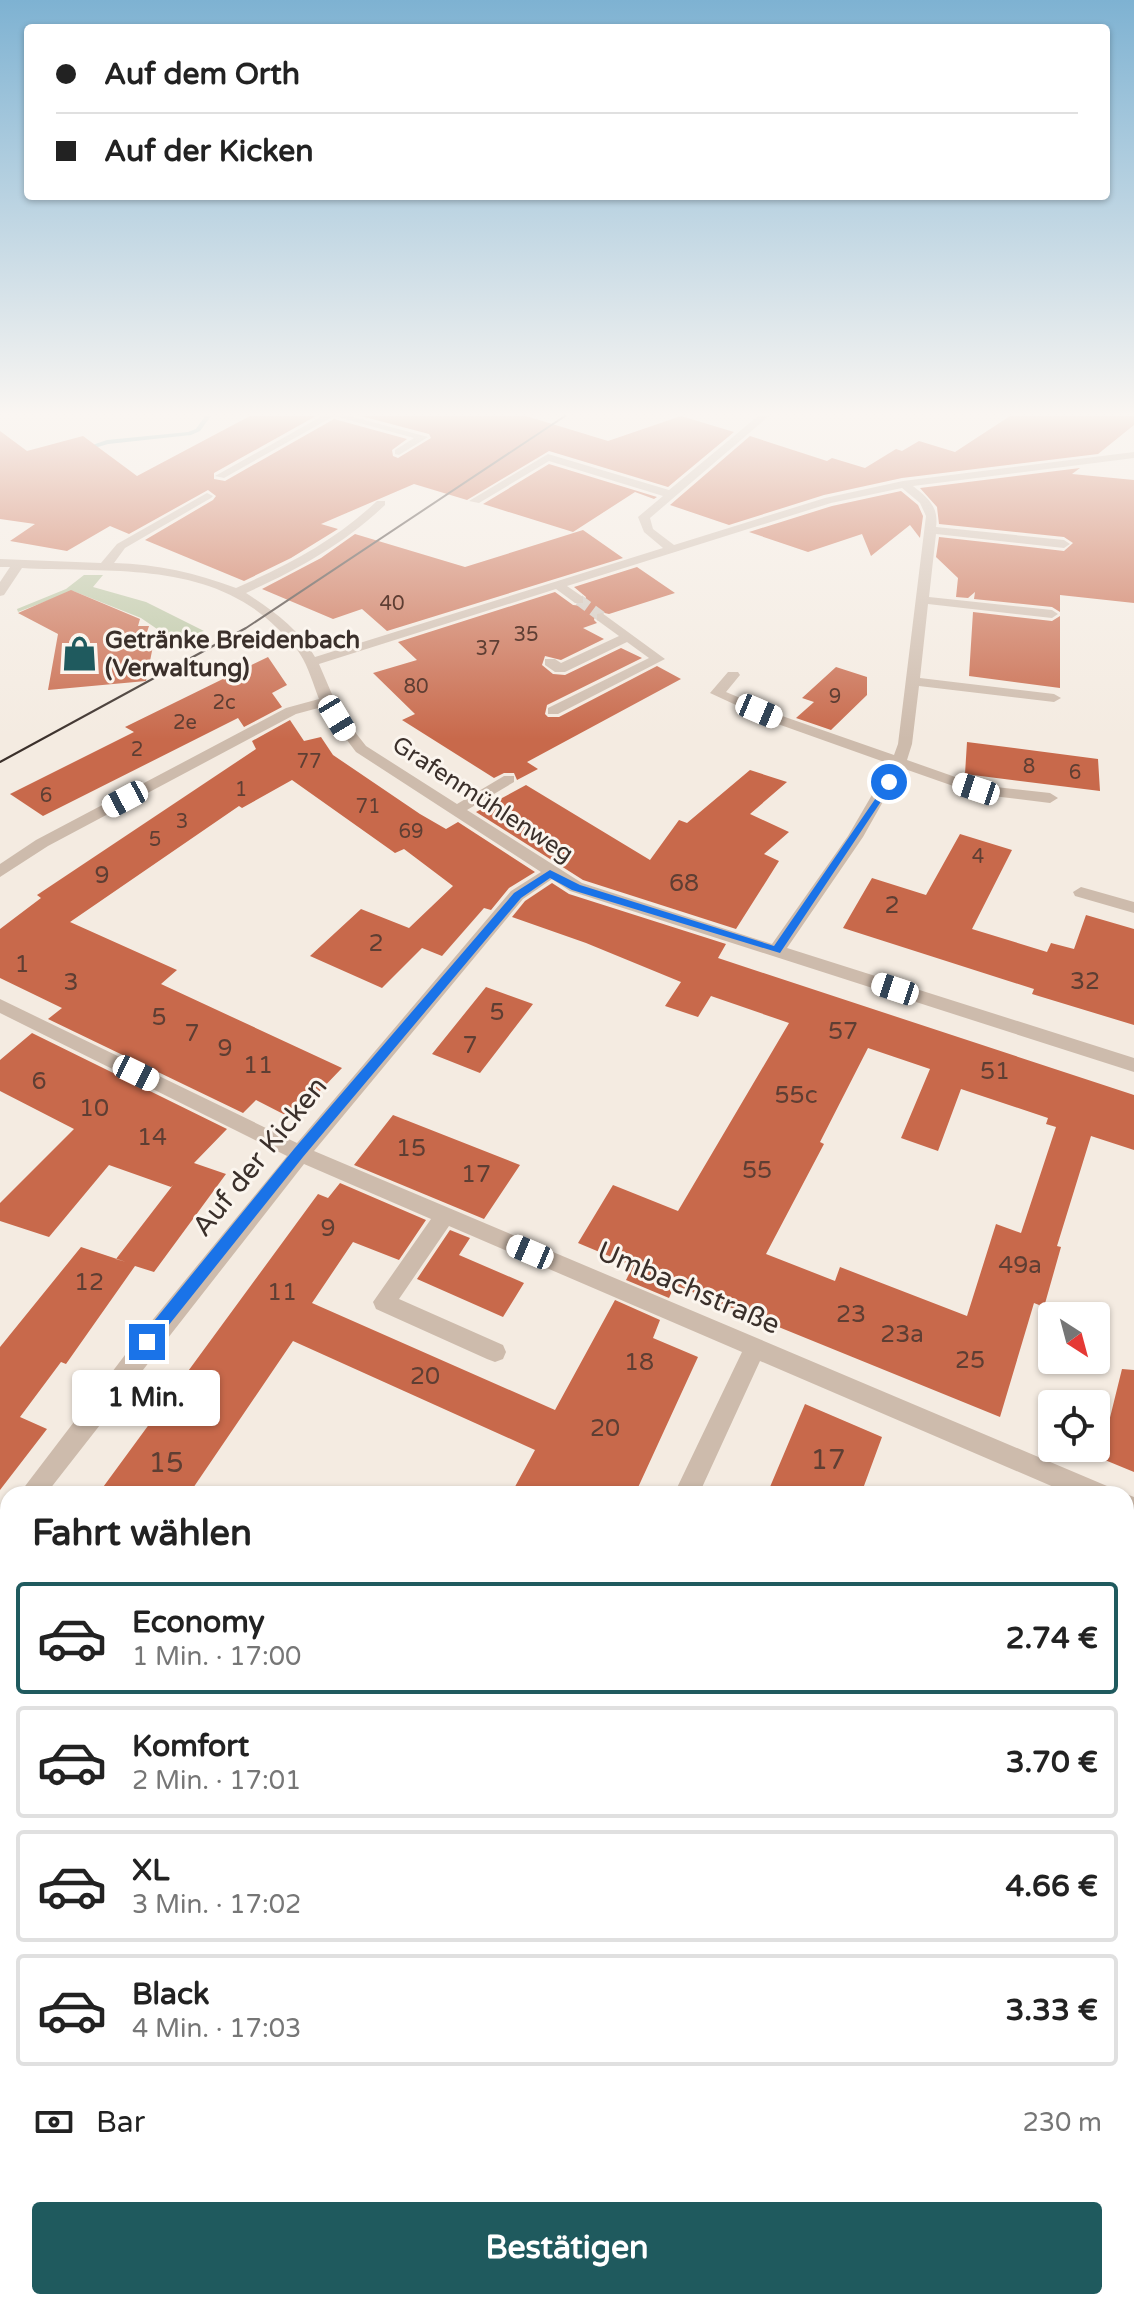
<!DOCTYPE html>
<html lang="de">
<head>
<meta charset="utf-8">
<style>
	body { margin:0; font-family:"Varela Round",sans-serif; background:#f6f6f6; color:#222; height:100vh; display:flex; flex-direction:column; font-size:30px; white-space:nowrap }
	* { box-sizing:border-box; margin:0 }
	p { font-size:26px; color:#767676 }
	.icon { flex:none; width:44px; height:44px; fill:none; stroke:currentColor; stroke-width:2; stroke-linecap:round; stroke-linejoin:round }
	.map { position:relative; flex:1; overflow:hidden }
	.drawer { position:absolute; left:0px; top:1486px; width:1134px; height:824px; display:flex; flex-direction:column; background:#fff; border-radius:24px 24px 0 0; box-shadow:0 2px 6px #0004 }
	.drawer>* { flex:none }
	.guide { position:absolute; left:24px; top:24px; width:1086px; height:176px; border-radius:8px; box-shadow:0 2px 6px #0004; display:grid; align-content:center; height:176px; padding:0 32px; background:#fff }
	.needle { width:52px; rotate:144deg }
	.fabs { position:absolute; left:1038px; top:1302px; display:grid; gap:16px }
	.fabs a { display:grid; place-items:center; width:72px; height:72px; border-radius:8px; background:#fff; box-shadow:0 2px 6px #0004; font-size:40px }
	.end { position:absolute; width:36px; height:36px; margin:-18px; border:10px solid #1a73e8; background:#fff; box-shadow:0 0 0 4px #fff }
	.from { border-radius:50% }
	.bubble { position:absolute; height:56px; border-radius:8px; background:#fff; box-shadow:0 2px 6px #0004; font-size:26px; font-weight:700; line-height:56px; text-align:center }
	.car { position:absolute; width:24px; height:48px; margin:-24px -12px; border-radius:10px; box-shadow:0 0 6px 2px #0007; background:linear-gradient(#fff 24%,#345 0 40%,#fff 0 76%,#345 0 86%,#fff 0) }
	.guide b { display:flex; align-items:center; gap:28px; height:76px; font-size:30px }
	.guide b+b { border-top:2px solid #e0e0e0 }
	.guide i { width:20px; height:20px; background:#222 }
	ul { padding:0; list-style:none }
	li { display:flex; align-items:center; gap:24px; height:112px; margin:0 16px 12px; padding:0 16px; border:4px solid #e0e0e0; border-radius:8px }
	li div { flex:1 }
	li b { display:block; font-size:30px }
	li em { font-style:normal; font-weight:700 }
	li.selected { border-color:#1f5a5e }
	li>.icon { width:72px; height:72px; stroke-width:1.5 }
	h2 { padding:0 32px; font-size:36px; line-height:96px }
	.pay { display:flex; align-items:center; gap:20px; height:88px; padding:0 32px; font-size:30px }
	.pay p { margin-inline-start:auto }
	.button { display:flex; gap:16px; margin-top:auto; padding:16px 32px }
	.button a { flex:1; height:92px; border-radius:8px; background:#1f5a5e; color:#fff; font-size:32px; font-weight:700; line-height:92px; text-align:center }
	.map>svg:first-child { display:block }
	.green { fill:#b8c4a0 }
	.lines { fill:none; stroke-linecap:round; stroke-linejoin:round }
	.stream { fill:#7fb0b2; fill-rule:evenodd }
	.building { fill:#c8694b; fill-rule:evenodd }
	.minor-tunnel { stroke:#cfc6bd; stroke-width:11; stroke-dasharray:11 6; stroke-linecap:butt }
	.minor { fill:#cdbbac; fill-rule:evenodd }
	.tram { stroke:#3b302b; stroke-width:2 }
	.route { fill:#1a73e8 }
	.labels { text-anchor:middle; stroke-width:6; stroke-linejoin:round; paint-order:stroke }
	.far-number-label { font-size:20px; fill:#5e3e33 }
	.far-poi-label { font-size:24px; font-weight:bold; fill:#3b302b; stroke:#fbf5ee; text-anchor:start }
	.far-street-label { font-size:24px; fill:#3b302b; stroke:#fbf5ee }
	.number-label { font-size:24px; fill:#5e3e33 }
	.street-label { font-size:28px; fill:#3b302b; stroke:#fbf5ee }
	.near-number-label { font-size:28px; fill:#5e3e33 }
</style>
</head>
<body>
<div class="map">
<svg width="1134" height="2310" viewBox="0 0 1134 2310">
	<rect width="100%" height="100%" fill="#f4ebe1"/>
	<path class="green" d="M 84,575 L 103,575 L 93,587 L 146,602 L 204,631 L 179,644 L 141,618 L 73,591 L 18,612 L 17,609 L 66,589 Z"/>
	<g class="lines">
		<path class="stream" d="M 205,416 L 211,416 L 200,431 L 191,435 L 108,444 L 81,452 L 78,450 L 107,440 L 188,432 L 196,429 Z"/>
	</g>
	<path class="building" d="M 250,416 L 316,416 L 214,473 L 214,479 L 225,481 L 334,419 L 407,439 L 392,450 L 393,456 L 398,458 L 431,438 L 429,434 L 361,416 L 526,416 L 608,441 L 681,416 L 734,432 L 668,487 L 549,451 L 467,500 L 414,484 L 321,524 L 338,529 L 291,558 L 244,581 L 145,540 L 213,500 L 216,496 L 208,490 L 129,534 L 110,526 L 67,551 L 10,541 L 35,524 L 0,519 L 0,431 L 27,451 L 83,436 L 137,476 Z
		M 1010,416 L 1134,416 L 1134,425 L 1098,454 L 902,478 L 824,495 L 729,525 L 670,505 L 750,436 L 827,461 L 832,458 L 865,468 L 896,449 L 902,451 L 919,441 L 955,452 Z
		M 549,464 L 657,497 L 654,499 L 635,492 L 573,532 L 483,504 Z
		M 1080,468 L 1072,474 L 1134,480 L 1134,603 L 1060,595 L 1060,612 L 1052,607 L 974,599 L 975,592 L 968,598 L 956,597 L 958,578 L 936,557 L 939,537 L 1064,551 L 1073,543 L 1064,537 L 939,524 L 937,507 L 920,488 Z
		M 901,491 L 918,505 L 923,516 L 920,538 L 910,525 L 871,556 L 862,534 L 808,552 L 749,532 L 832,506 Z
		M 583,530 L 623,558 L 387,631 L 362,609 L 333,619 L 262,589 L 321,558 L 355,534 L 465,567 Z
		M 637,567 L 675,593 L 609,614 L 596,611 L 594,620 L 597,623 L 583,628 L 604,639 L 561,660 L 545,656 L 542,665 L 553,674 L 565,675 L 621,648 L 642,658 L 547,705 L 545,714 L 548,717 L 559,717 L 657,666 L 681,679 L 527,762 L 538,769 L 517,780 L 514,773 L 504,773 L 494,778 L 402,720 L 415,714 L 373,673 L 417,660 L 398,642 L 555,592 L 573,605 L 583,606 L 586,597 L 574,587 Z
		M 71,590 L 140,619 L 138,626 L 149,626 L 144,641 L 154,641 L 146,681 L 48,690 L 58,634 L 18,613 Z
		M 973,612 L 1052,621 L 1060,616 L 1060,688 L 969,676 Z
		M 268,657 L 287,685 L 272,693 L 282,707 L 244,727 L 238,718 L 43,816 L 10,794 L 134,732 L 125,727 Z
		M 836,667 L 867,677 L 867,695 L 831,730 L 796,718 L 814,702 L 802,698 Z
		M 290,720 L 304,741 L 321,737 L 333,755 L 420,814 L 446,829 L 458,822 L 535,872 L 509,888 L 491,910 L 484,908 L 442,956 L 422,948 L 382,988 L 310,956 L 361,909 L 409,928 L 453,886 L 404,849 L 395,853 L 292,780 L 242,808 L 239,806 L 70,922 L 177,970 L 161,984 L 342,1068 L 293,1119 L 256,1100 L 243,1113 L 48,1019 L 62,1008 L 0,978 L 0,929 L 41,898 L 37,895 L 256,749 L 252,741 Z
		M 967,742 L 1098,759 L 1100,791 L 965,774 Z
		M 750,770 L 787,782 L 750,814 L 789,832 L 764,854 L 779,861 L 736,929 L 583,880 L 476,812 L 526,785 L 650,860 L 679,820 L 687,823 Z
		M 960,834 L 1012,850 L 972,929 L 1047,952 L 1051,943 L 1074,949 L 1086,915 L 1134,929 L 1134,1025 L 1032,994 L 1034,989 L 843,928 L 872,878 L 926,895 Z
		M 552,883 L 569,894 L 726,944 L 718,958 L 1134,1095 L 1134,1150 L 1091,1136 L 1057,1246 L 1061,1247 L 1044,1307 L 1034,1303 L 1000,1417 L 675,1285 L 669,1298 L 626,1280 L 633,1266 L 578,1243 L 613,1185 L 678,1211 L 789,1023 L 711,996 L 698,1017 L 665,1006 L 681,982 L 586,943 L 512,917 L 525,901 ZM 868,1048 L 930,1069 L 901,1138 L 938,1151 L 961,1089 L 1048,1118 L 1046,1124 L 1056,1127 L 1021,1233 L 996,1224 L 967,1316 L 840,1267 L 835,1281 L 766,1254 L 824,1144 L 820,1142 Z
		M 486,987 L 533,1004 L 480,1073 L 432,1054 Z
		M 32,1033 L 227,1129 L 194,1163 L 226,1174 L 154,1272 L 135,1266 L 66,1364 L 61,1362 L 20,1417 L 47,1429 L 0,1490 L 0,1347 L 81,1247 L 126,1262 L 116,1259 L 173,1185 L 171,1187 L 109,1165 L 49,1237 L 0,1221 L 0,1203 L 74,1129 L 0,1091 L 0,1060 Z
		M 393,1115 L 520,1165 L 484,1219 L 354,1165 Z
		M 340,1183 L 426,1220 L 399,1260 L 353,1242 L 312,1303 L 555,1410 L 615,1300 L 660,1320 L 653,1338 L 698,1357 L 635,1494 L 511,1494 L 535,1450 L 293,1341 L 189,1494 L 98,1494 L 318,1194 L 328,1198 Z
		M 450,1230 L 470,1238 L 459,1255 L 524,1283 L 503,1317 L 417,1279 Z
		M 1122,1369 L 1134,1370 L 1134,1472 L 1100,1458 Z
		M 805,1404 L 882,1437 L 861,1494 L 767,1494 Z"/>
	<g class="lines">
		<path class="minor-tunnel" d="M 579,600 L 602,617"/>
		<path class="minor" d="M 322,416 L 350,416 L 428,437 L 399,455 L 395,454 L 395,450 L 414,438 L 334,416 L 224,478 L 215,476 Z
			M 758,416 L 769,416 L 650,518 L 653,529 L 674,545 L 825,498 L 903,481 L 1134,452 L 1134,458 L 913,486 C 928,498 939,507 936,527 L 1064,540 L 1070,544 L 1064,548 L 936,534 L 929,597 L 1052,610 L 1058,614 L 1052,618 L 928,604 L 920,678 L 1054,694 L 1061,698 L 1054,702 L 919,686 L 912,744 L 907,760 L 978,785 L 1050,793 L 1058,798 L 1050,803 L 976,794 L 902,768 L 863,837 L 787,948 L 1134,1058 L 1134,1072 L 570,891 L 552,879 L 523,899 L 314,1151 L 1107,1486 L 1110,1494 L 1070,1494 L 760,1361 L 699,1494 L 674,1494 L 742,1352 L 449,1226 L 399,1299 L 503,1345 L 506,1352 L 503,1359 L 495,1362 L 487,1359 L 376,1309 L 373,1302 L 431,1219 L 304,1164 L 46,1494 L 19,1494 L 141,1334 L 287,1156 L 0,1013 L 0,999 L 297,1143 L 511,891 L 541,872 L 356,752 L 322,707 L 296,714 L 48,846 L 0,877 L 0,864 L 36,840 L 286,708 L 319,699 C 313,684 309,668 300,654 C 294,644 284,635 276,627 C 208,560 109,573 22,568 L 4,595 L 0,596 L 0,582 L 10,567 L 0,567 L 0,559 L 101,563 L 117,544 L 207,493 L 213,496 L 211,498 L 125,548 L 114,563 C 157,564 196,573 236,588 C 288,565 336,540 377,501 L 385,501 L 385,505 C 344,544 297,570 246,593 C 272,610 299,629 315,657 L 663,548 L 644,532 L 638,517 L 663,496 L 549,461 L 479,503 L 469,501 L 548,454 L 669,490 ZM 902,488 L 920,503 L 926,516 L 898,744 L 894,755 L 785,717 L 726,692 L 740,675 L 738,672 L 728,672 L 710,693 L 775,723 L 890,764 L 848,836 L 772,944 L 582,883 L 467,810 L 514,782 L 514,776 L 504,776 L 457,804 L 366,746 L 340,713 L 319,664 L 556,589 L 575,603 L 583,603 L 583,597 L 567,586 L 831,503 Z
			M 602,613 L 665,659 L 558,714 L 548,714 L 548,708 L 649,658 L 627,642 L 565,672 L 555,672 L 545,665 L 545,659 L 555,659 L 561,663 L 619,636 L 597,620 L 597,614 Z
			M 1081,887 L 1134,902 L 1134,913 L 1075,896 L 1073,892 Z
			M 1126,1494 L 1134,1497 L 1134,1521 L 1126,1518 Z
			M 8,1513 L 8,1545 L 0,1548 L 0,1516 Z
			M 317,2302 L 353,2302 L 350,2310 L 314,2310 Z"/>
		<path class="tram" d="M 0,762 L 246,628 L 565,416"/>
	</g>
	<linearGradient id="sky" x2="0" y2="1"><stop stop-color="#7eb2d2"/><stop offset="0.56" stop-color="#faf6f2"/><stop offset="1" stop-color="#faf6f2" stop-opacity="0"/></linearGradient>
	<rect width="1134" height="739" fill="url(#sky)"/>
	<path class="route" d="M 889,779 L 894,782 L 780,953 L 572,890 L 550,878 L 521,898 L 303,1157 L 152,1346 L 141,1346 L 141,1337 L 294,1149 L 514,893 L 550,870 L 580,885 L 774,946 Z"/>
	<defs>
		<symbol id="shop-bare" viewBox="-9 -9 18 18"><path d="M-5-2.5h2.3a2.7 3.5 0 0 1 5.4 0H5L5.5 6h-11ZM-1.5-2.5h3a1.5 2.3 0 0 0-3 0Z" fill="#1f5a5e" stroke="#fbf5ee" stroke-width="2.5" paint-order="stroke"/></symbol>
	</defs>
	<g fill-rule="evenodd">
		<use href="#shop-bare" x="54" y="628" width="51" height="51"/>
	</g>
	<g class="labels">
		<g class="far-number-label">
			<text x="392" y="610">40</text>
			<text x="526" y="641">35</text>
			<text x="488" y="655">37</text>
			<text x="416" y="693">80</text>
			<text x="835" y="703">9</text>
			<text x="224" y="709">2c</text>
			<text x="185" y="729">2e</text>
			<text x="137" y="756">2</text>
			<text x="309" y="768">77</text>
			<text x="1029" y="773">8</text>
			<text x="1075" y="779">6</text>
			<text x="241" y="796">1</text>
			<text x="46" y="802">6</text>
			<text x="368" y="813">71</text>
			<text x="182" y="828">3</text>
			<text x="411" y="838">69</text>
			<text x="155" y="846">5</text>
			<text x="978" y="863">4</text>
		</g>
		<g class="far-poi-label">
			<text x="105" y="648">Getränke Breidenbach<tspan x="105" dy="28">(Verwaltung)</tspan></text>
		</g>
		<g class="far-street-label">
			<text transform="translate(483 799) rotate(33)" y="8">Grafenmühlenweg</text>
		</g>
		<g class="number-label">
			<text x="102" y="883">9</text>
			<text x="684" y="891">68</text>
			<text x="892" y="913">2</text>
			<text x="376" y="951">2</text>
			<text x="22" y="972">1</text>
			<text x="1085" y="989">32</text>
			<text x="71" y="990">3</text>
			<text x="497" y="1020">5</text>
			<text x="159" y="1025">5</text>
			<text x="843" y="1039">57</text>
			<text x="192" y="1041">7</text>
			<text x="470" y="1053">7</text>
			<text x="225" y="1056">9</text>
			<text x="258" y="1073">11</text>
			<text x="995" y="1079">51</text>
			<text x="39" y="1089">6</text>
			<text x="796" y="1103">55c</text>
			<text x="94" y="1116">10</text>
			<text x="152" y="1145">14</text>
			<text x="411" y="1156">15</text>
			<text x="757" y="1178">55</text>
			<text x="476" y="1182">17</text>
			<text x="328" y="1236">9</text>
			<text x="1020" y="1273">49a</text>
			<text x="89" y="1290">12</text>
			<text x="282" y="1300">11</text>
			<text x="851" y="1322">23</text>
			<text x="902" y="1342">23a</text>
			<text x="970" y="1368">25</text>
			<text x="639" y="1370">18</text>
			<text x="425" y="1384">20</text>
			<text x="605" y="1436">20</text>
		</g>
		<g class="street-label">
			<text transform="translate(259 1156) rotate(-51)" y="10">Auf der Kicken</text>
			<text transform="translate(689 1287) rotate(23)" y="10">Umbachstraße</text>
		</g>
		<g class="near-number-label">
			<text x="828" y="1469">17</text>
			<text x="166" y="1472">15</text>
		</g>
	</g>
</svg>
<div class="fabs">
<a><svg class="needle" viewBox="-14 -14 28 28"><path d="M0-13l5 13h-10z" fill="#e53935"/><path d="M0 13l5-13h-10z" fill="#767676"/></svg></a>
<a><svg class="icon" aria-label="locate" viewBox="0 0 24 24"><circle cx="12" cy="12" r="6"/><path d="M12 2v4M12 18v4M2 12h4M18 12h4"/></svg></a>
</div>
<i class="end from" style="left:889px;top:782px"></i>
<i class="end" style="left:147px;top:1342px"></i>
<div class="bubble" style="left:72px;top:1370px;width:148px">1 Min.</div>
<i class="car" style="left:759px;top:711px;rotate:113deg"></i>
<i class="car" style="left:337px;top:718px;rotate:149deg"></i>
<i class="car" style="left:976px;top:789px;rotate:288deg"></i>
<i class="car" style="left:125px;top:799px;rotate:242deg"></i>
<i class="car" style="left:895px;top:989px;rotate:288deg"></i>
<i class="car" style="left:136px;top:1073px;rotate:116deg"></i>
<i class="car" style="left:530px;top:1252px;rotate:293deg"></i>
<div class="guide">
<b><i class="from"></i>Auf dem Orth</b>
<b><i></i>Auf der Kicken</b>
</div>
<section class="drawer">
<h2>Fahrt wählen</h2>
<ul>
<li class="selected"><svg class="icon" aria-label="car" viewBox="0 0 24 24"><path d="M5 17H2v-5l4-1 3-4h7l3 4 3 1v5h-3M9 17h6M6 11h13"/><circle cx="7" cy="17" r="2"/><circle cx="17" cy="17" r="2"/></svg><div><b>Economy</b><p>1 Min. · 17:00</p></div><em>2.74 €</em></li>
<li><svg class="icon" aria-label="car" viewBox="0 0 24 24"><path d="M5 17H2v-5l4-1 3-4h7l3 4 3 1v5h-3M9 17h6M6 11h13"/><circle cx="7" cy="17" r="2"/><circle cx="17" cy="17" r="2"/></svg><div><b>Komfort</b><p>2 Min. · 17:01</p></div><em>3.70 €</em></li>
<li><svg class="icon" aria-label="car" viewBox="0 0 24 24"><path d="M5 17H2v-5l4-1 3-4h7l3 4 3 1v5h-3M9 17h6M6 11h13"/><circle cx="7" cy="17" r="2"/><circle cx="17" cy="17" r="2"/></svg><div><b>XL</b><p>3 Min. · 17:02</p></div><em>4.66 €</em></li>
<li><svg class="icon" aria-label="car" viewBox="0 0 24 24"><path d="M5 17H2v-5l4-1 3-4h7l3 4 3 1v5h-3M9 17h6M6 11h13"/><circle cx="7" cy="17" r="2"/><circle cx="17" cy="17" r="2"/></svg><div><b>Black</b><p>4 Min. · 17:03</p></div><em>3.33 €</em></li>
</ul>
<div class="pay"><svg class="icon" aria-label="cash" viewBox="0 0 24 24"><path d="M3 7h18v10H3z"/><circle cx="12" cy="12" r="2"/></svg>Bar<p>230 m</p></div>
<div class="button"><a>Bestätigen</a></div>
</section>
</div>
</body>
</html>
